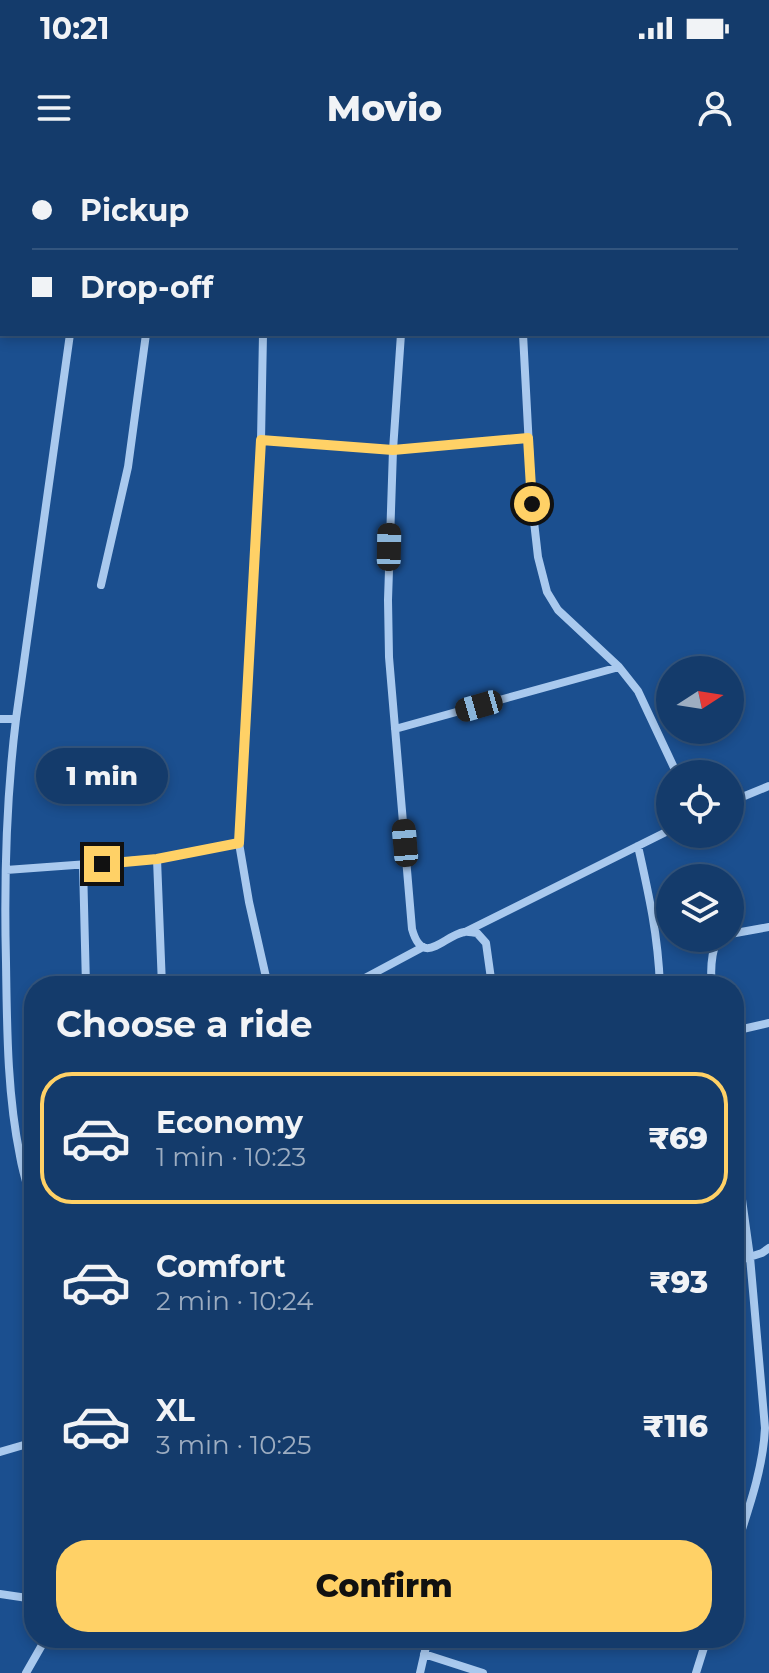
<!DOCTYPE html>
<html lang="en">
<head>
<meta charset="utf-8">
<style>
	body { margin:0; font-family:Montserrat,sans-serif; background:#1d4271; color:#f1f3f6; height:100vh; display:flex; flex-direction:column; font-size:30px; white-space:nowrap }
	* { box-sizing:border-box; margin:0 }
	p { font-size:26px; color:#9dadc1 }
	.icon { flex:none; width:44px; height:44px; fill:none; stroke:currentColor; stroke-width:2; stroke-linecap:round; stroke-linejoin:round }
	.map { position:relative; flex:1; overflow:hidden }
	.panel { position:absolute; left:24px; top:816px; width:720px; height:672px; display:flex; flex-direction:column; background:#143b6b; border-radius:32px; box-shadow:0 4px 12px #0003,0 0 0 2px #33557e }
	.panel>* { flex:none }
	.guide { position:absolute; left:0px; top:0px; width:770px; height:176px; box-shadow:0 4px 12px #0003,0 0 0 2px #33557e; display:grid; align-content:center; height:176px; padding:0 32px; background:#143b6b }
	.needle { width:52px; rotate:78deg }
	.buttons { position:absolute; left:656px; top:496px; display:grid; gap:16px }
	.buttons a { display:grid; place-items:center; width:88px; height:88px; border-radius:50%; background:#143b6b; box-shadow:0 4px 12px #0003,0 0 0 2px #33557e; font-size:40px }
	.end { position:absolute; width:36px; height:36px; margin:-18px; border:10px solid #ffd166; background:#111; box-shadow:0 0 0 4px #111 }
	.from { border-radius:50% }
	.bubble { position:absolute; height:56px; border-radius:28px; background:#143b6b; box-shadow:0 4px 12px #0003,0 0 0 2px #33557e; font-size:26px; font-weight:800; line-height:56px; text-align:center }
	.car { position:absolute; width:24px; height:48px; margin:-24px -12px; border-radius:10px; box-shadow:0 0 6px 2px #0007; background:linear-gradient(#222 24%,#8ab4d8 0 40%,#222 0 76%,#8ab4d8 0 86%,#222 0) }
	.guide b { display:flex; align-items:center; gap:28px; height:76px; font-size:30px }
	.guide b+b { border-top:2px solid #33557e }
	.guide i { width:20px; height:20px; background:#f1f3f6 }
	ul { padding:0; list-style:none }
	li { display:flex; align-items:center; gap:24px; height:132px; margin:0 16px 12px; padding:0 16px; border:4px solid transparent; border-radius:32px }
	li div { flex:1 }
	li b { display:block; font-size:30px }
	li em { font-style:normal; font-weight:800 }
	li.current { border-color:#ffd166 }
	li>.icon { width:72px; height:72px; stroke-width:1.5 }
	h2 { padding:0 32px; font-size:36px; line-height:96px }
	.action { display:flex; gap:16px; margin-top:auto; padding:16px 32px }
	.action a { flex:1; height:92px; border-radius:32px; background:#ffd166; color:#111; font-size:32px; font-weight:800; line-height:92px; text-align:center }
	.status { display:flex; justify-content:space-between; align-items:center; height:56px; padding:0 40px; background:#143b6b; direction:ltr }
	.status svg { height:22px; fill:currentColor }
	header { display:flex; justify-content:space-between; align-items:center; height:104px; padding:0 32px; background:#143b6b; font-size:36px; font-weight:800 }
	.map>svg:first-child { display:block }
	.lines { fill:none; stroke-linecap:round; stroke-linejoin:round }
	.street { stroke:#a9c9ee; stroke-width:8 }
	.route { stroke:#ffd166; stroke-width:10 }
</style>
</head>
<body>
<div class="status"><b>10:21</b><svg viewBox="0 0 49 12"><path d="M0 12V9h3v3zM5 12V6h3v6zM10 12V3h3v9zM15 12V0h3v12zM26 1h20v11H26zM47 4h2v5h-2z"/></svg></div>
<header><svg class="icon" aria-label="menu" viewBox="0 0 24 24"><path d="M4 6h16M4 12h16M4 18h16"/></svg>Movio<svg class="icon" aria-label="person" viewBox="0 0 24 24"><circle cx="12" cy="8" r="4"/><path d="M4 21q1-7 8-7t8 7"/></svg></header>
<div class="map">
<svg width="769" height="1513" viewBox="0 0 769 1513">
	<rect width="100%" height="100%" fill="#1b4f8f"/>
	<g class="lines">
		<path class="street" d="M 366,0 L 367,2
			M 514,0 L 514,2
			M 93,2 L 94,0
			M 157,2 L 157,0
			M 268,2 L 268,0
			M 0,72 L 2,72
			M 263,174 L 261,280 L 239,683 L 249,742 L 268,826
			M 401,174 L 393,290 L 388,440 L 389,497 L 412,769 C 423,808 443,776 464,772 C 468,771 473,773 477,773 L 486,783 L 492,826
			M 523,174 L 532,344 L 538,397 L 547,432 L 558,450 L 619,507 L 638,531 L 677,614
			M 261,280 L 393,290 L 528,278
			M 101,425 L 128,307 L 146,174
			M 0,559 L 16,559
			M 395,569 L 619,507
			M 730,642 L 769,626
			M 638,686 C 649,735 658,775 660,826
			M 157,699 L 162,826
			M 83,705 L 86,826
			M 6,710 L 157,699 L 239,683
			M 465,772 L 670,670
			M 730,774 L 769,767
			M 350,826 L 423,787
			M 712,826 C 710,809 711,795 717,779 L 721,778
			M 734,871 L 769,863
			M 734,982 L 750,1097 L 765,1268 C 763,1311 747,1353 734,1394
			M 34,1049 C 29,1031 23,1014 20,996 C 7,933 7,866 6,802 C 4,721 6,640 16,559 L 70,174
			M 734,1102 L 762,1093 L 769,1088
			M 0,1292 L 34,1282
			M 0,1434 L 34,1439
			M 424,1494 L 483,1513
			M 26,1513 L 46,1478
			M 420,1513 L 428,1478
			M 696,1513 L 707,1478"/>
	</g>
	<g class="lines">
		<path class="route" d="M 102,704 L 157,699 L 239,683 L 261,280 L 393,290 L 528,278 L 532,344"/>
	</g>
</svg>
<div class="buttons">
<a><svg class="needle" viewBox="-14 -14 28 28"><path d="M0-13l5 13h-10z" fill="#e53935"/><path d="M0 13l5-13h-10z" fill="#9dadc1"/></svg></a>
<a><svg class="icon" aria-label="locate" viewBox="0 0 24 24"><circle cx="12" cy="12" r="6"/><path d="M12 2v4M12 18v4M2 12h4M18 12h4"/></svg></a>
<a><svg class="icon" aria-label="layers" viewBox="0 0 24 24"><path d="M12 4l9 5-9 5-9-5zM3 14l9 5 9-5"/></svg></a>
</div>
<i class="end from" style="left:532px;top:344px"></i>
<i class="end" style="left:102px;top:704px"></i>
<div class="bubble" style="left:36px;top:588px;width:132px">1 min</div>
<i class="car" style="left:389px;top:387px;rotate:1deg"></i>
<i class="car" style="left:479px;top:546px;rotate:254deg"></i>
<i class="car" style="left:405px;top:683px;rotate:355deg"></i>
<div class="guide">
<b><i class="from"></i>Pickup</b>
<b><i></i>Drop-off</b>
</div>
<section class="panel">
<h2>Choose a ride</h2>
<ul>
<li class="current"><svg class="icon" aria-label="car" viewBox="0 0 24 24"><path d="M5 17H2v-5l4-1 3-4h7l3 4 3 1v5h-3M9 17h6M6 11h13"/><circle cx="7" cy="17" r="2"/><circle cx="17" cy="17" r="2"/></svg><div><b>Economy</b><p>1 min · 10:23</p></div><em>₹69</em></li>
<li><svg class="icon" aria-label="car" viewBox="0 0 24 24"><path d="M5 17H2v-5l4-1 3-4h7l3 4 3 1v5h-3M9 17h6M6 11h13"/><circle cx="7" cy="17" r="2"/><circle cx="17" cy="17" r="2"/></svg><div><b>Comfort</b><p>2 min · 10:24</p></div><em>₹93</em></li>
<li><svg class="icon" aria-label="car" viewBox="0 0 24 24"><path d="M5 17H2v-5l4-1 3-4h7l3 4 3 1v5h-3M9 17h6M6 11h13"/><circle cx="7" cy="17" r="2"/><circle cx="17" cy="17" r="2"/></svg><div><b>XL</b><p>3 min · 10:25</p></div><em>₹116</em></li>
</ul>
<div class="action"><a>Confirm</a></div>
</section>
</div>
</body>
</html>
